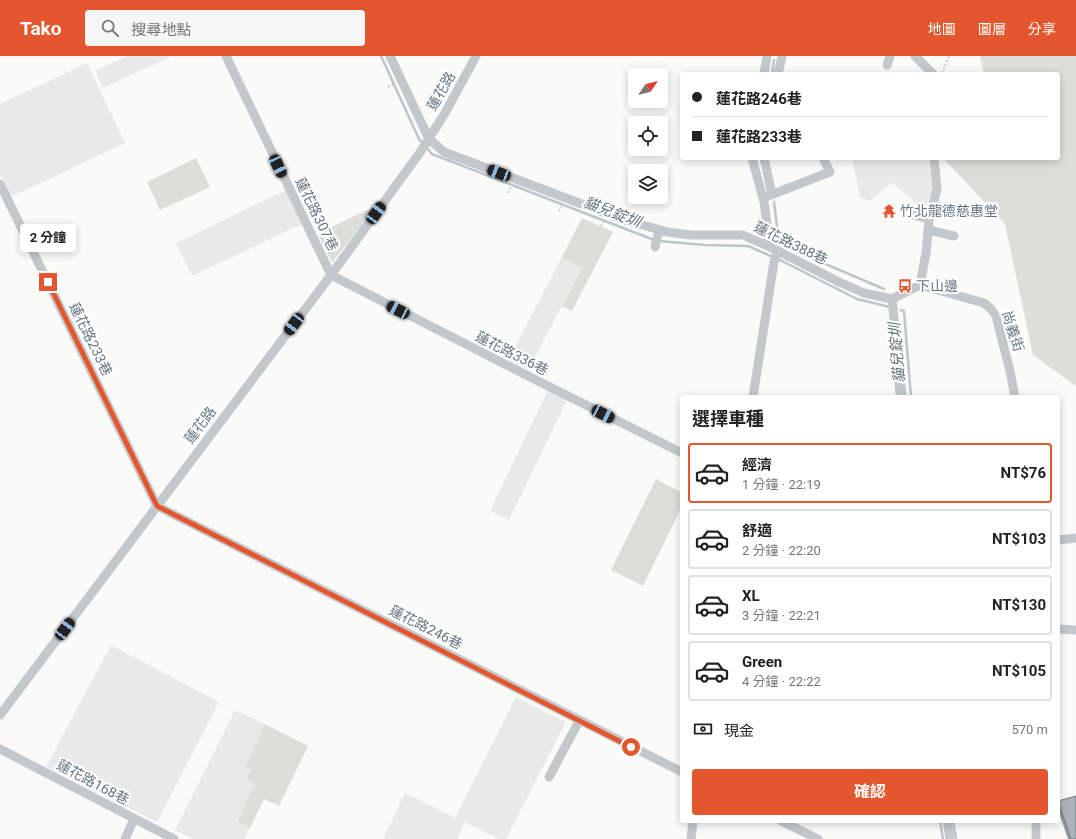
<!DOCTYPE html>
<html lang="zh-TW">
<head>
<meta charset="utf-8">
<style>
	body { margin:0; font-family:Roboto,"Noto Sans TC",sans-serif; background:#f6f6f6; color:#222; height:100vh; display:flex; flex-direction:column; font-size:15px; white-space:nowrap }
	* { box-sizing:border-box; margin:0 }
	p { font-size:13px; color:#767676 }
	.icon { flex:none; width:22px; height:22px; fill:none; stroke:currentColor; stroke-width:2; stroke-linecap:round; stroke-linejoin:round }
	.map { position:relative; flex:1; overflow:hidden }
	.sheet { position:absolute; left:680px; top:339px; width:380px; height:428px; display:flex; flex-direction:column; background:#fff; border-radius:4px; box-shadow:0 2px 10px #0003 }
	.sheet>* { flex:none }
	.top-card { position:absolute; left:680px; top:16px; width:380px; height:88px; border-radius:4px; box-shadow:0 2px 10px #0003; display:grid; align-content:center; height:88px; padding:0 12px; background:#fff }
	.needle { width:26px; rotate:55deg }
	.fabs { position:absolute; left:628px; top:12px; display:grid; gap:8px }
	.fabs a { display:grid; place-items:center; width:40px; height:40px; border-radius:4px; background:#fff; box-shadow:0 2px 10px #0003; font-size:20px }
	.end { position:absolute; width:18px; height:18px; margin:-9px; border:5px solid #e4572e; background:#fff; box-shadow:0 0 0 2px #fff }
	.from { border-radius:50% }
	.bubble { position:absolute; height:28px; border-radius:4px; background:#fff; box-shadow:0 2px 10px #0003; font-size:13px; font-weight:700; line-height:28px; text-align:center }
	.car { position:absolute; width:12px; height:24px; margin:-12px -6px; border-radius:5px; box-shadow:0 0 3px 1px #0007; background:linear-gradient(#222 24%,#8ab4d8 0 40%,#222 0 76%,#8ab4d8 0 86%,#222 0) }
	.top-card b { display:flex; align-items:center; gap:14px; height:38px; font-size:15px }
	.top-card b+b { border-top:1px solid #e0e0e0 }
	.top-card i { width:10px; height:10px; background:#222 }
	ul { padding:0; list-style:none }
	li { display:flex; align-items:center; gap:12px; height:60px; margin:0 8px 6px; padding:0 4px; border:2px solid #e0e0e0; border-radius:4px }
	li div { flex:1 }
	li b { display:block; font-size:15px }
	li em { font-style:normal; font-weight:700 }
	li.selected { border-color:#e4572e }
	li>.icon { width:36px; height:36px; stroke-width:1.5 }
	h2 { padding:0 12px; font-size:18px; line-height:48px }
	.pay { display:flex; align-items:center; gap:10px; height:44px; padding:0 12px; font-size:15px }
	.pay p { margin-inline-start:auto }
	.button { display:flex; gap:8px; margin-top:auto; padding:8px 12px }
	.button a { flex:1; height:46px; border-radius:4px; background:#e4572e; color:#fff; font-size:16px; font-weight:700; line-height:46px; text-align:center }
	header { display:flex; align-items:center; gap:24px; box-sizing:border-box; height:56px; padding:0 20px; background:#e4572e; color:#fff }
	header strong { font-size:19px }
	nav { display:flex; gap:22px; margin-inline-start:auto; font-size:14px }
	.search { width:280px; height:36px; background:#f6f6f6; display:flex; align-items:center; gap:10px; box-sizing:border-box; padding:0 14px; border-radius:4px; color:#767676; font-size:15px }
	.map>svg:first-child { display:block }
	.built { fill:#e8e9e9 }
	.green { fill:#dadfd7 }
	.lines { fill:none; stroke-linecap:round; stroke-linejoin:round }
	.stream { stroke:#bbc7cb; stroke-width:2.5 }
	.path { stroke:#bbbfc2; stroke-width:1.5; stroke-dasharray:2 2; stroke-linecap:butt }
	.minor { stroke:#c3c8cc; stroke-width:9 }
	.wall { fill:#929a9f }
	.building { fill:#aab3b9; stroke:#777d82 }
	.route { stroke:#e4572e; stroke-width:5 }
	.labels { text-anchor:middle; stroke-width:4; stroke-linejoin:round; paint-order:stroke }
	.street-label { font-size:14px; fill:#657683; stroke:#fff }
	.poi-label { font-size:14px; fill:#657683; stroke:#fff; text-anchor:start }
	.water-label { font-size:15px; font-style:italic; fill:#60757c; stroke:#fff }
</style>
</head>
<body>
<header>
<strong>Tako</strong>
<div class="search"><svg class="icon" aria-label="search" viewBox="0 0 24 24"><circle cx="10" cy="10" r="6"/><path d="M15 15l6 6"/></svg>搜尋地點</div>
<nav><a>地圖</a><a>圖層</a><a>分享</a></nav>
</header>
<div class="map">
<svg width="1076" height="783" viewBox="0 0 1076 783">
	<rect width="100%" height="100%" fill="#fafaf8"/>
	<path class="built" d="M 127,0 L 172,0 L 103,32 L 95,15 Z
		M 87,7 L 125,87 L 11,141 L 0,118 L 0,48 Z
		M 852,102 L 928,102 L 933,131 L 925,156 L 892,126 L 870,145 L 860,141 Z
		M 286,134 L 302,168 L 192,220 L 176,187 Z
		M 562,201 L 582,212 L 528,314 L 508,304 Z
		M 548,334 L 567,344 L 509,464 L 490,455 Z
		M 111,589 L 219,646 L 157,766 L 46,711 Z
		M 516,641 L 566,666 L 506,783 L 499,783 L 465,766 L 457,783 L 383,783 L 405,737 L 455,762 Z
		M 235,654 L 265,668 L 245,711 L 251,714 L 256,728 L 237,766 L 250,772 L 244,783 L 193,783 L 175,774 Z"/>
	<path class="green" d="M 980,0 L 1076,0 L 1076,330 L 1033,299 L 1005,168 L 943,102 L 1058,102 L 1058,18 L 984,18 Z
		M 196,102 L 210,131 L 160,154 L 147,126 Z
		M 371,152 L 371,157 L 332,207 L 318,178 Z
		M 582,162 L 613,176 L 572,255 L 562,250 L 582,212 L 562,201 Z
		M 656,423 L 682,437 L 682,450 L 643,530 L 611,514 Z
		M 265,668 L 308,690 L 279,750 L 264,743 L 250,772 L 237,766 L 255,728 L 246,723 L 251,714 L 245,711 Z"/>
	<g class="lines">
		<path class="stream" d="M 381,0 L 419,83 L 423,88
			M 772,18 L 774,4
			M 426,91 L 432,98 L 654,184
			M 774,146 L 778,179 L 788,192 L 884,233
			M 659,185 L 705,189 L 748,190 L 773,201
			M 778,203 L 857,243 L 890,251
			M 901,254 L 904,255 L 911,341
			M 895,318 L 897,341
			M 940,765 L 943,783
			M 953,765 L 956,783"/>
		<path class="path" d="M 942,17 L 949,0
			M 388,31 L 394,28
			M 508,137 L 511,130
			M 559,155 L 562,149
			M 601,170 L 604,165"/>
		<path class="minor" d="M 226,0 L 331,219 L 532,322 L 682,397
			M 390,0 L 429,83 L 444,96 L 624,164 L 668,176 L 690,179 L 743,179 L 770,191 L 839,226 L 864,237 L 892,243
			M 915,0 L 933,18
			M 887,9 L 890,0
			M 764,18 L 767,0
			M 778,18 L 782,0
			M 752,102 L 764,146 L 770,191
			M 764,102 L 772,138
			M 0,128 L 157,450 L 682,716
			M 763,142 L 830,116 L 823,102
			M 913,159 L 929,163
			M 929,174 L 954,180
			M 655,191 L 659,174
			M 920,229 L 984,247 L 991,253 L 996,260 L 1010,315 L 1015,341
			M 920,229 L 926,197 L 929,163 L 937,133 L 934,102
			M 892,243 L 902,341
			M 892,243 L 920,229
			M 753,341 L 774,206 L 778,195
			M 1058,484 L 1076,482
			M 1058,573 L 1076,574
			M 0,659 L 331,219 L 421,95 L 445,57 L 476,0
			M 0,693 L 174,783
			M 549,721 L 579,665
			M 781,765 L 818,783
			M 947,765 L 950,783
			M 1036,765 L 1036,783
			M 125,783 L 134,763
			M 691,783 L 693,765"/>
	</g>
	<path class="wall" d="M 1058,745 L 1076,783 L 1068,783 L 1058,754 Z"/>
	<path class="building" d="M 1076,740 L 1076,783 L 1071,783 L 1058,745 Z"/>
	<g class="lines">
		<path class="route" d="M 48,226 L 157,450 L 631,691"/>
	</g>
	<defs>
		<symbol id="temple-bare" viewBox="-9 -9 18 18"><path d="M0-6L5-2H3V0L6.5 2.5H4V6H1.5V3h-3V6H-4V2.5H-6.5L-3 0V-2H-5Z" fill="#e4572e" stroke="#fff" stroke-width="2.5" paint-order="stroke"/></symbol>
		<symbol id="bus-bare" viewBox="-9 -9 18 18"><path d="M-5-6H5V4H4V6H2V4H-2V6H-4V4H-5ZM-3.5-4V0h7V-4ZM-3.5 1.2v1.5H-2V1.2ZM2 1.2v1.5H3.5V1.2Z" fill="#e4572e" stroke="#fff" stroke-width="2.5" paint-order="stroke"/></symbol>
	</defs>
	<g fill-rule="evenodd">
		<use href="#temple-bare" x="879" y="145" width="20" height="20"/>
		<use href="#bus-bare" x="895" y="220" width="20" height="20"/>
	</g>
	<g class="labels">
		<g class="street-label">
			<text transform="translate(441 35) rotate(-60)" y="5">蓮花路</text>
			<text transform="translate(317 158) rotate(64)" y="5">蓮花路307巷</text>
			<text transform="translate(791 187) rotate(26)" y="5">蓮花路388巷</text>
			<text transform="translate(1013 275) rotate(72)" y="5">尚義街</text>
			<text transform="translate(91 283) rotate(64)" y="5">蓮花路233巷</text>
			<text transform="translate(512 297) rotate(27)" y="5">蓮花路336巷</text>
			<text transform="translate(200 369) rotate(-53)" y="5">蓮花路</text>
			<text transform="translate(426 571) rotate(27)" y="5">蓮花路246巷</text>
			<text transform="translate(93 726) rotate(28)" y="5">蓮花路168巷</text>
		</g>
		<g class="poi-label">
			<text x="900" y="160">竹北龍德慈惠堂</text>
			<text x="916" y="235">下山邊</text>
		</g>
		<g class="water-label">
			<text transform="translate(612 156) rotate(21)" y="5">貓兒錠圳</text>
			<text transform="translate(897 297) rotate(-95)" y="5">貓兒錠圳</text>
		</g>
	</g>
</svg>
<div class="fabs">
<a><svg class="needle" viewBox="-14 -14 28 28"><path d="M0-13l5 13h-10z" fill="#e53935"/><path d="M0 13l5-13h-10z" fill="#767676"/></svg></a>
<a><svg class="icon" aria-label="locate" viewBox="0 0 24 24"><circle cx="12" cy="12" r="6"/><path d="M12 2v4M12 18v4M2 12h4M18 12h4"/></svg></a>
<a><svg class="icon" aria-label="layers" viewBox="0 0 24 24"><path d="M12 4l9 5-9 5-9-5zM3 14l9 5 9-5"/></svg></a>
</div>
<i class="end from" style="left:631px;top:691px"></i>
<i class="end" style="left:48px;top:226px"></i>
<div class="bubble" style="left:20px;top:168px;width:56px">2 分鐘</div>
<i class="car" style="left:278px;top:110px;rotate:155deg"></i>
<i class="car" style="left:499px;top:117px;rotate:291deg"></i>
<i class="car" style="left:376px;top:157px;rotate:36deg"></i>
<i class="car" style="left:398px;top:254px;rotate:297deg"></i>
<i class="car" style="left:294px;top:268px;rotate:217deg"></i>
<i class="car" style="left:603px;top:358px;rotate:116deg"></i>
<i class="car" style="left:65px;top:573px;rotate:37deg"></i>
<div class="top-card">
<b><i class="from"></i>蓮花路246巷</b>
<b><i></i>蓮花路233巷</b>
</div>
<section class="sheet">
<h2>選擇車種</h2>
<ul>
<li class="selected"><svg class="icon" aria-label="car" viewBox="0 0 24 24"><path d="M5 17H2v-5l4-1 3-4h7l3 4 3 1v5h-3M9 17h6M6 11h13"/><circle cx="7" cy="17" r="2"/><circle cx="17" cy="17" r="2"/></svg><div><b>經濟</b><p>1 分鐘 · 22:19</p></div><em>NT$76</em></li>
<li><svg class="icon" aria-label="car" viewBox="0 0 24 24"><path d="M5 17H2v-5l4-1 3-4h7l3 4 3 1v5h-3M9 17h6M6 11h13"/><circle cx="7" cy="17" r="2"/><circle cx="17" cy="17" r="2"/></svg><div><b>舒適</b><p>2 分鐘 · 22:20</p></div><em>NT$103</em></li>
<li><svg class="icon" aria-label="car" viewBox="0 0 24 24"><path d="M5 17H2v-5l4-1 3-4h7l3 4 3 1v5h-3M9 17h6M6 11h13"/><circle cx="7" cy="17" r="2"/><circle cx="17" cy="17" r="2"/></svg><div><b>XL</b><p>3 分鐘 · 22:21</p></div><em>NT$130</em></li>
<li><svg class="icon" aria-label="car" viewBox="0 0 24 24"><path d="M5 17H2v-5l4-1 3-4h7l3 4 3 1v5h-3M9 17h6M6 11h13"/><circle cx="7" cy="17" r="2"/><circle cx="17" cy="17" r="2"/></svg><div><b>Green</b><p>4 分鐘 · 22:22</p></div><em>NT$105</em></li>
</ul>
<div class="pay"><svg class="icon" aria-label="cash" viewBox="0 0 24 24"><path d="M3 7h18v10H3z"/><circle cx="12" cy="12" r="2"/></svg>現金<p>570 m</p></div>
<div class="button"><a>確認</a></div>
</section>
</div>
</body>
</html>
